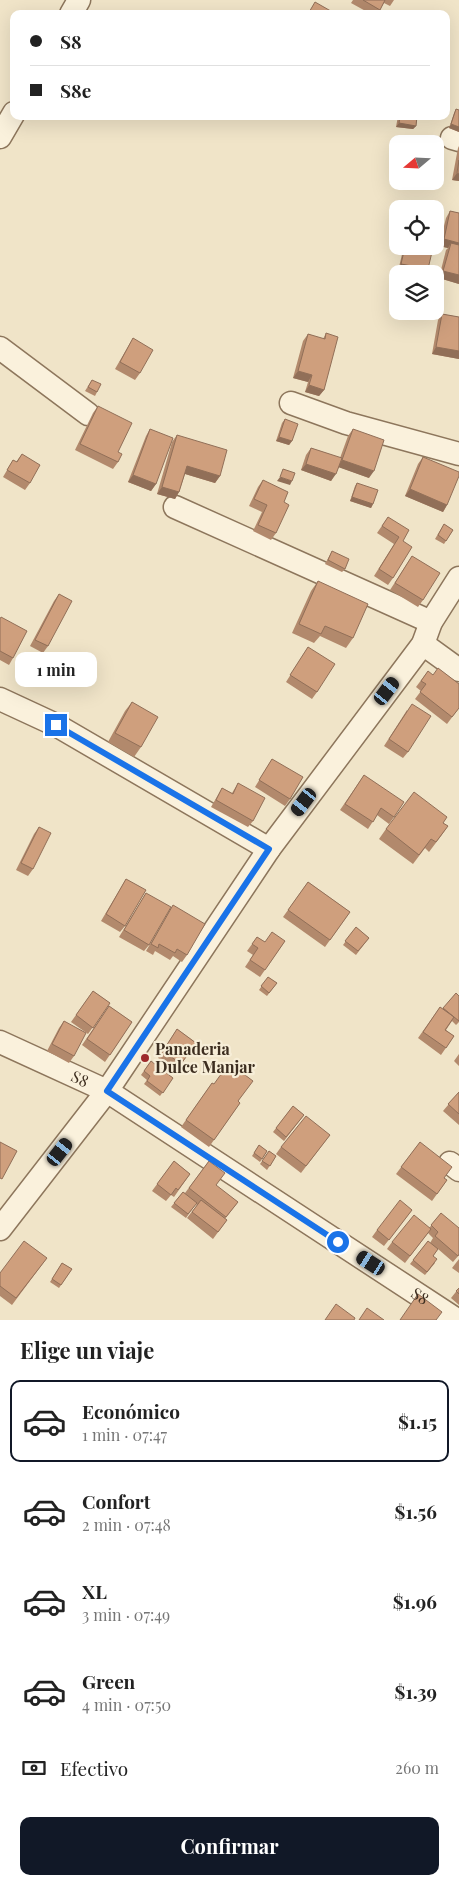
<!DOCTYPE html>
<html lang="es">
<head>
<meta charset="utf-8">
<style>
	body { margin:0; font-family:"Playfair Display",serif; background:#f2f2f2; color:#222; height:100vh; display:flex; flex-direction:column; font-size:19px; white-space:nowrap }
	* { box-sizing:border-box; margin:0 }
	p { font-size:16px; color:#767676 }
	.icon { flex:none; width:28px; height:28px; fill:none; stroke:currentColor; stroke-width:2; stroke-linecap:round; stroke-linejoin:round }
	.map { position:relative; height:1320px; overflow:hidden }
	.sheet { display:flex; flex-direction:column; background:#fff; flex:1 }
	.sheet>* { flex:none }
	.top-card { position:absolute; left:10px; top:10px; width:440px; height:110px; border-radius:10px; box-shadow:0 5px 20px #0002; display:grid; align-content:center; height:110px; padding:0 20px; background:#fff }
	.needle { width:32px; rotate:251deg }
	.buttons { position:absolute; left:389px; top:135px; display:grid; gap:10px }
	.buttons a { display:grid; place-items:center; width:55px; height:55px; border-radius:10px; background:#fff; box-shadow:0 5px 20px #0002; font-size:25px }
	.end { position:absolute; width:22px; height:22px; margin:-11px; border:6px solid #1a73e8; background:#fff; box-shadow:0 0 0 2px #fff }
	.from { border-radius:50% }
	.bubble { position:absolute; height:35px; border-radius:10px; background:#fff; box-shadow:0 5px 20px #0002; font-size:16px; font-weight:700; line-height:35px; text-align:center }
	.car { position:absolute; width:15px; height:30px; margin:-15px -8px; border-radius:6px; box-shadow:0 0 4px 1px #0007; background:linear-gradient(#222 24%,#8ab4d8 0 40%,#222 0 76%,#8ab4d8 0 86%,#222 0) }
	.top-card b { display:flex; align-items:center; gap:18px; height:48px; font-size:19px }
	.top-card b+b { border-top:1px solid #e0e0e0 }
	.top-card i { width:12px; height:12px; background:#222 }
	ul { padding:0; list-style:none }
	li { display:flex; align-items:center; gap:15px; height:82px; margin:0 10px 8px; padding:0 10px; border:2px solid transparent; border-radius:10px }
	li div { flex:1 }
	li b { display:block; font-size:19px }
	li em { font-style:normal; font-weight:700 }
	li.current { border-color:#111827 }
	li>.icon { width:45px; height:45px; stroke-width:1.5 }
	h2 { padding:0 20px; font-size:22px; line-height:60px }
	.pay { display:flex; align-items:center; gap:12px; height:55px; padding:0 20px; font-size:19px }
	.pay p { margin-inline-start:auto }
	.action { display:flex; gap:10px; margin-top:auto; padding:10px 20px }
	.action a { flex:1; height:58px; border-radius:10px; background:#111827; color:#fff; font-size:20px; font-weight:700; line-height:58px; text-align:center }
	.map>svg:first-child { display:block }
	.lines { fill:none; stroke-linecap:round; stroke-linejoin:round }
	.minor-casing { stroke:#8d765c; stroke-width:25 }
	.minor { stroke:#faf1dc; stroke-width:22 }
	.wall { fill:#b2896c }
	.shaded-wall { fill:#916f58 }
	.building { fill:#cf9f7d; stroke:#916f58 }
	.route { stroke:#1a73e8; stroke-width:6 }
	.poi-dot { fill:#9e2a2b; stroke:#f7eed8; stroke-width:2 }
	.labels { text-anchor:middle; stroke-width:4.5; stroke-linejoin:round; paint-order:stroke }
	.poi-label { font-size:16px; font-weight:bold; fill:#3d2e20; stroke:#f7eed8; text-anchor:start }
	.street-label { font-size:16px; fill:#3d2e20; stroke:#f7eed8 }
</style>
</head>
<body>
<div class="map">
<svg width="459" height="1320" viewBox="0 0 459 1320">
	<rect width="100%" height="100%" fill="#f0e4c8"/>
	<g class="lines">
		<defs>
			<g id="minor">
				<path d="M 71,14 L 79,0"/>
				<path d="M 0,137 L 14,113"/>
				<path d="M 452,138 L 459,140"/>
				<path d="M 0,348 L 88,414"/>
				<path d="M 291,403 L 346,423 L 459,454"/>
				<path d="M 175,507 L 431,622"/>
				<path d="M 423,644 L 459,670"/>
				<path d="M 0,699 L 56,725 L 269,849"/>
				<path id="s1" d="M 0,1042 L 107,1091 L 457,1320"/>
				<path d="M 450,1163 L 459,1170"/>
				<path d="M 0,1229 L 107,1091 L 269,849 L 423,644 L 431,622 L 459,578"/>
			</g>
		</defs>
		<use href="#minor" class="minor-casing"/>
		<use href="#minor" class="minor"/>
	</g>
	<path class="wall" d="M 353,0 L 394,0 L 390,6 L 384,3 L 377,14 L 371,14 L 351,3 Z
		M 456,109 L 459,110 L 459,132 L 449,128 L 454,113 Z
		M 398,116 L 417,116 L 416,126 L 413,129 L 396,127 Z
		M 459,146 L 459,181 L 452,180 L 458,148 Z
		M 450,211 L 459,213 L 459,284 L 439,278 L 446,250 L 448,248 L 439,246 L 446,218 Z
		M 405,247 L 426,273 L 399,267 L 403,250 Z
		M 442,314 L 459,317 L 459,359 L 432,354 L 438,320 Z
		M 326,333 L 324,390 L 319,396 L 305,392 L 308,382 L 293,378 L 303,341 L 308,334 L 323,339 Z
		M 133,338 L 140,373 L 135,380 L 115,369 Z
		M 92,380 L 97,392 L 95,396 L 85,391 Z
		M 98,406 L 118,452 L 118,462 L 113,469 L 75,450 L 93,413 Z
		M 285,419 L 292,441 L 289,445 L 276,441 L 282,423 Z
		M 150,429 L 156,484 L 151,491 L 128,482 L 146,436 Z
		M 353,429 L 369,478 L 339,467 L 331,481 L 301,470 L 306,455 L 311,448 L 340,458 L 348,436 Z
		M 177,435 L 220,476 L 215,483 L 185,474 L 179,492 L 175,499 L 157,494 L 172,442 Z
		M 22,454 L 30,483 L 25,490 L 3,477 L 13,460 L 16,462 Z
		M 423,457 L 447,505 L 443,512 L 405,496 L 418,464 Z
		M 263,480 L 276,533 L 271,540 L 253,531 L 262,512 L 249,506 L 258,487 Z
		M 357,483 L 373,504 L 371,508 L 350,501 L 355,486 Z
		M 388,517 L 403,541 L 393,578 L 388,585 L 374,576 L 394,544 L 377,533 Z
		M 444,524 L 453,530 L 444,544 L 435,539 Z
		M 332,551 L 345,569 L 342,572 L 325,564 Z
		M 412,556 L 423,600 L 418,607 L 390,590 Z
		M 318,581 L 353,638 L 346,648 L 320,636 L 314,643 L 292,633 L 311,591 Z
		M 59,594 L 48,646 L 43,653 L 30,646 L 54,601 Z
		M 0,619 L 13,658 L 9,665 L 0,660 Z
		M 308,647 L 317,692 L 312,699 L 286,682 Z
		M 428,671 L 459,708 L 447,724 L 415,699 L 421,691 L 416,687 Z
		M 132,702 L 141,747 L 134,757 L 108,742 L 125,711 Z
		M 407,710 L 408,752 L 403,758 L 384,746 Z
		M 272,759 L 290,799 L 285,806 L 255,787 Z
		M 364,775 L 394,817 L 389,824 L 377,815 L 368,829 L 340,810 Z
		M 238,783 L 253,821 L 248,827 L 211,807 L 222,788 L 232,793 Z
		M 443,823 L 448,826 L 441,836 L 429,852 L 425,848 L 413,864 L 379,839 L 386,829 Z
		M 39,827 L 33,869 L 28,876 L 16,870 L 34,834 Z
		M 126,879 L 125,926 L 120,932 L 101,921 Z
		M 308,882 L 350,912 L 325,947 L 283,917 Z
		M 146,893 L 149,945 L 144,951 L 119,937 Z
		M 173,905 L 187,955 L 182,962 L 173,956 L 170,960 L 155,951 L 153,955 L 146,951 Z
		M 356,927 L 369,938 L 356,955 L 343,945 Z
		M 257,937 L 265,942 L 285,941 L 260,977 L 245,967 L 253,955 L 247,951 Z
		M 268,977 L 277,983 L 267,996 L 259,990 Z
		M 93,991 L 110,1003 L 88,1034 L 71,1022 Z
		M 456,993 L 459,996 L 459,1022 L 456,1025 L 452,1021 L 446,1030 L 454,1036 L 441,1055 L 418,1038 L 440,1007 L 443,1009 Z
		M 109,1006 L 132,1022 L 105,1062 L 82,1045 Z
		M 64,1021 L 74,1056 L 69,1063 L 47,1051 L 59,1028 Z
		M 177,1029 L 196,1043 L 176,1071 L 158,1058 Z
		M 459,1054 L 459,1066 L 454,1061 Z
		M 151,1061 L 173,1078 L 160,1096 L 144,1084 L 147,1080 L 141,1075 Z
		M 212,1083 L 240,1103 L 209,1147 L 181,1127 Z
		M 459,1092 L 459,1125 L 443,1111 Z
		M 293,1106 L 304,1115 L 284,1141 L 273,1132 Z
		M 330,1135 L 301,1173 L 276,1154 L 281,1147 Z
		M 420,1142 L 444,1178 L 447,1180 L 432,1201 L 396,1174 Z
		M 259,1145 L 267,1151 L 260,1162 L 252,1156 Z
		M 269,1151 L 276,1156 L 267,1170 L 260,1164 Z
		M 174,1161 L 190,1174 L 174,1197 L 171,1195 L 166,1201 L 152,1191 Z
		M 209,1161 L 216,1186 L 238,1202 L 225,1219 L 227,1220 L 213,1239 L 187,1218 L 197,1205 L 196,1204 L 186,1218 L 171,1207 L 183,1192 L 185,1193 Z
		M 412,1210 L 384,1246 L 372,1237 L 377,1230 Z
		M 441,1213 L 459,1255 L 453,1262 L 438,1249 L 433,1256 L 435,1263 L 425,1275 L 410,1264 L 428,1241 L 430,1243 L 433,1238 L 428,1233 L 405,1263 L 387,1249 L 392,1242 L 430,1227 Z
		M 47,1258 L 12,1305 L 0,1296 L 0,1273 Z
		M 459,1259 L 459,1273 L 452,1268 Z
		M 62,1263 L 72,1269 L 59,1288 L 50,1282 Z
		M 459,1288 L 459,1305 L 451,1298 Z"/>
	<path class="shaded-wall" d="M 399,123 L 416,126 L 413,129 L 396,127 Z
		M 451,124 L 459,127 L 459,132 L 449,128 Z
		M 457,173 L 459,174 L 459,181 L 452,180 Z
		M 444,239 L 459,243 L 459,251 L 451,243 L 448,248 L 439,246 Z
		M 401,264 L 428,269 L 426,273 L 399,267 Z
		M 443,271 L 459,275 L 459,284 L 439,278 Z
		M 436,347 L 459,351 L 459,359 L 432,354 Z
		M 298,371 L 312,375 L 308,382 L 293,378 Z
		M 309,385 L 324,390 L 319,396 L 305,392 Z
		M 279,437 L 292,441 L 289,445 L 276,441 Z
		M 342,460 L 374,471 L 369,478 L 338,467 Z
		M 306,464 L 336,474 L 331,481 L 301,470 Z
		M 187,466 L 220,476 L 215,483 L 182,473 Z
		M 133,475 L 156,484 L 151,491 L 128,482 Z
		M 280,477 L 292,481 L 290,485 L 277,481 Z
		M 162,487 L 179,492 L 175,499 L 157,494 Z
		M 410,489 L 447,505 L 443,512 L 405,496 Z
		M 352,497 L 373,504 L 371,508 L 350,501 Z"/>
	<path class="building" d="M 363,0 L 385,0 L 380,10 Z
		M 315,2 L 336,14 L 308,14 Z
		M 456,109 L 459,110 L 459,127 L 451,124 Z
		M 400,116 L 417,116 L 416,126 L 399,123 Z
		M 459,160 L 459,174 L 457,173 Z
		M 450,211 L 459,213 L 459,243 L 444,239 Z
		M 451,243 L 459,245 L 459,275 L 443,271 Z
		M 405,247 L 432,252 L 428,269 L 401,264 Z
		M 442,314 L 459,317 L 459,351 L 436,347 Z
		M 326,333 L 338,337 L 324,390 L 309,385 L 312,375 L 298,371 L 308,334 L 325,339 Z
		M 133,338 L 153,350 L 140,373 L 120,362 Z
		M 92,380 L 101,384 L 97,392 L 88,387 Z
		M 98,406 L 132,423 L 118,452 L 122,454 L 118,462 L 80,444 Z
		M 285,419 L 298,424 L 292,441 L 279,437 Z
		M 150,429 L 173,438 L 156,484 L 133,475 Z
		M 353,429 L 384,440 L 374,471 L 342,460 Z
		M 177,435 L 227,450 L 220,476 L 187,466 L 179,492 L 162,487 Z
		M 311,448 L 342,458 L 336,474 L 306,464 Z
		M 22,454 L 40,465 L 30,483 L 7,470 L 13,460 L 17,462 Z
		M 423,457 L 459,472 L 459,476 L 447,505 L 410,489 Z
		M 283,469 L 295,473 L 292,481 L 280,477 Z
		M 263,480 L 288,492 L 284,502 L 289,505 L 276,533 L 258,525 L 267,505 L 254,499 Z
		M 357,483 L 378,490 L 373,504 L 352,497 Z
		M 388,517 L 409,530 L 403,541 L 412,547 L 393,578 L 379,569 L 399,537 L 382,526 Z
		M 444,524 L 453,530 L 446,541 L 438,535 Z
		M 332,551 L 349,559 L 345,569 L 328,560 Z
		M 412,556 L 440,573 L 423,600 L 395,583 Z
		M 318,581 L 368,604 L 353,638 L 325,626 L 321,634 L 299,624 Z
		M 59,594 L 72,601 L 48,646 L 35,640 Z
		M 1,617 L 27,631 L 13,658 L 0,651 L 0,619 Z
		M 308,647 L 335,664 L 317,692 L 290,675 Z
		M 438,668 L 459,684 L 459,708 L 452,717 L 420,692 L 426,684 L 421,681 L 428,671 L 433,675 Z
		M 132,702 L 158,717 L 141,747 L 115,733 Z
		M 412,704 L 431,716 L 408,752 L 389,739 Z
		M 272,759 L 303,777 L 290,799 L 259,780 Z
		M 364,775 L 404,802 L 394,817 L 381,808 L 373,822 L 345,804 Z
		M 238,783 L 265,798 L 253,821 L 216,800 L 222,788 L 233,794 Z
		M 414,792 L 447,817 L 443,823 L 448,826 L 436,842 L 431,839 L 419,855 L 386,829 Z
		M 39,827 L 51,833 L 33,869 L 21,863 Z
		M 126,879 L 146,890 L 125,926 L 106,914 Z
		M 308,882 L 350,912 L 330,940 L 288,910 Z
		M 146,893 L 171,907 L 149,945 L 124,930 Z
		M 173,905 L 205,924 L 187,955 L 177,949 L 175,953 L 159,944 L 158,948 L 151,944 Z
		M 356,927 L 369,938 L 358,951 L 345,941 Z
		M 272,932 L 285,941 L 265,970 L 250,960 L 258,948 L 252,944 L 257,937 L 265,942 Z
		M 268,977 L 277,983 L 269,993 L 261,986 Z
		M 93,991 L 110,1003 L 93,1028 L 76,1015 Z
		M 456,993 L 459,996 L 459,1021 L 443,1008 Z
		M 109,1006 L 132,1022 L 110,1055 L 87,1039 Z
		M 440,1007 L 454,1017 L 445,1030 L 454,1036 L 446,1048 L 423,1032 Z
		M 64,1021 L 86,1033 L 74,1056 L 52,1044 Z
		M 177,1029 L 196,1043 L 181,1064 L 163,1051 Z
		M 151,1061 L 173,1078 L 163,1093 L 147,1081 L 150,1076 L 144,1071 Z
		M 229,1063 L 253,1081 L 238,1101 L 240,1103 L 214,1140 L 186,1120 L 212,1083 L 214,1084 Z
		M 459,1092 L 459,1114 L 448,1104 Z
		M 293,1106 L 304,1115 L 286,1137 L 276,1128 Z
		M 306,1116 L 330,1135 L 306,1166 L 281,1147 Z
		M 0,1142 L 17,1151 L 2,1179 L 0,1178 Z
		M 420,1142 L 452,1167 L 444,1178 L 447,1180 L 437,1194 L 401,1167 Z
		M 259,1145 L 267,1151 L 262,1159 L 254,1153 Z
		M 269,1151 L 276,1156 L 270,1166 L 262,1161 Z
		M 174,1161 L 190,1174 L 178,1190 L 176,1188 L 171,1195 L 157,1184 Z
		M 209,1161 L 225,1173 L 216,1185 L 238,1202 L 226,1217 L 189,1188 Z
		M 183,1192 L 197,1203 L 188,1214 L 174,1203 Z
		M 201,1200 L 227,1220 L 218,1232 L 192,1212 Z
		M 400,1200 L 412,1210 L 389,1240 L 377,1230 Z
		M 441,1213 L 459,1228 L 459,1254 L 458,1256 L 435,1236 L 438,1232 L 431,1225 Z
		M 414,1215 L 431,1229 L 410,1256 L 392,1242 Z
		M 24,1241 L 47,1258 L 16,1298 L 0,1286 L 0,1273 Z
		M 428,1241 L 438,1249 L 433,1256 L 437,1259 L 427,1272 L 413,1260 Z
		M 62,1263 L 72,1269 L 61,1285 L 52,1279 Z
		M 459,1288 L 459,1294 L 456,1291 Z
		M 418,1294 L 442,1312 L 436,1320 L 400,1320 Z
		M 336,1304 L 355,1318 L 354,1320 L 325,1320 Z
		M 367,1308 L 384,1320 L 359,1320 Z"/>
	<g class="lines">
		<path class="route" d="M 56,725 L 269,849 L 107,1091 L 338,1242"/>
	</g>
	<circle class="poi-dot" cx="145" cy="1058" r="5"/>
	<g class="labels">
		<g class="poi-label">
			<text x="155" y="1055">Panaderia<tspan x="155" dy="18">Dulce Manjar</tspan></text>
		</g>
		<g class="street-label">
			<text dy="6" stroke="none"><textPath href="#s1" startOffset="88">S8</textPath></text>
			<text dy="6" stroke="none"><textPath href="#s1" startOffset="492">S8</textPath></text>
		</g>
	</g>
</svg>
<div class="buttons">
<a><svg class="needle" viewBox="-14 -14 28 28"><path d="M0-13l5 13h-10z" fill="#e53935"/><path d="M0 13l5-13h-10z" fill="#767676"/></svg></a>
<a><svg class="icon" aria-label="locate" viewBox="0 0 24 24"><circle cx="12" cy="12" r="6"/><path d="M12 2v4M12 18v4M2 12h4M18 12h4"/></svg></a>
<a><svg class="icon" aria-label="layers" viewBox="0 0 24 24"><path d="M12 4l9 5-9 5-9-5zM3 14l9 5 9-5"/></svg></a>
</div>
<i class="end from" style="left:338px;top:1242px"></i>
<i class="end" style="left:56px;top:725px"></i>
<div class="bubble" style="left:15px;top:652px;width:82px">1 min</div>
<i class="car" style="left:387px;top:691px;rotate:37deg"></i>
<i class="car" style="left:304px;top:802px;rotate:217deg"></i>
<i class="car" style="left:60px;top:1152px;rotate:38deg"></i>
<i class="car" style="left:371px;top:1263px;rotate:303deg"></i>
<div class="top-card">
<b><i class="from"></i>S8</b>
<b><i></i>S8e</b>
</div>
</div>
<section class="sheet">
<h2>Elige un viaje</h2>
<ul>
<li class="current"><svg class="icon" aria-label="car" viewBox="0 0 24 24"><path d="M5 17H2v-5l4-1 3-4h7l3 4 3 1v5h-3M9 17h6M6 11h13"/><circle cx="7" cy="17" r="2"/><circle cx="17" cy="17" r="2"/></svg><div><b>Económico</b><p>1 min · 07:47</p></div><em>$1.15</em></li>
<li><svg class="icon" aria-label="car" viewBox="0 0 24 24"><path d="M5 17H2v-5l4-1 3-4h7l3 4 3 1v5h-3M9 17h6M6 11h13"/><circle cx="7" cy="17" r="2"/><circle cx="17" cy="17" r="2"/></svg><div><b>Confort</b><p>2 min · 07:48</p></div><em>$1.56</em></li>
<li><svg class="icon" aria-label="car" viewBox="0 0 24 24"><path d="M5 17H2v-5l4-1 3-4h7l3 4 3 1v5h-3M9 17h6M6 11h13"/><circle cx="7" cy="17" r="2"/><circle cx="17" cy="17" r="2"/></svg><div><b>XL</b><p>3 min · 07:49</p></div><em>$1.96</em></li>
<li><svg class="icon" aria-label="car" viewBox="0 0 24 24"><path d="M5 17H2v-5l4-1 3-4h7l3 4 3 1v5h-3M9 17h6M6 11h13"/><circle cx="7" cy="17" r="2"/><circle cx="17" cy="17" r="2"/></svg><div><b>Green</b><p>4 min · 07:50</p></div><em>$1.39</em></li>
</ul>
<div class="pay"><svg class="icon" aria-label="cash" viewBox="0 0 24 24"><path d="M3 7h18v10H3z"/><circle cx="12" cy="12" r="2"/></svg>Efectivo<p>260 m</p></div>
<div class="action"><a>Confirmar</a></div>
</section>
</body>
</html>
